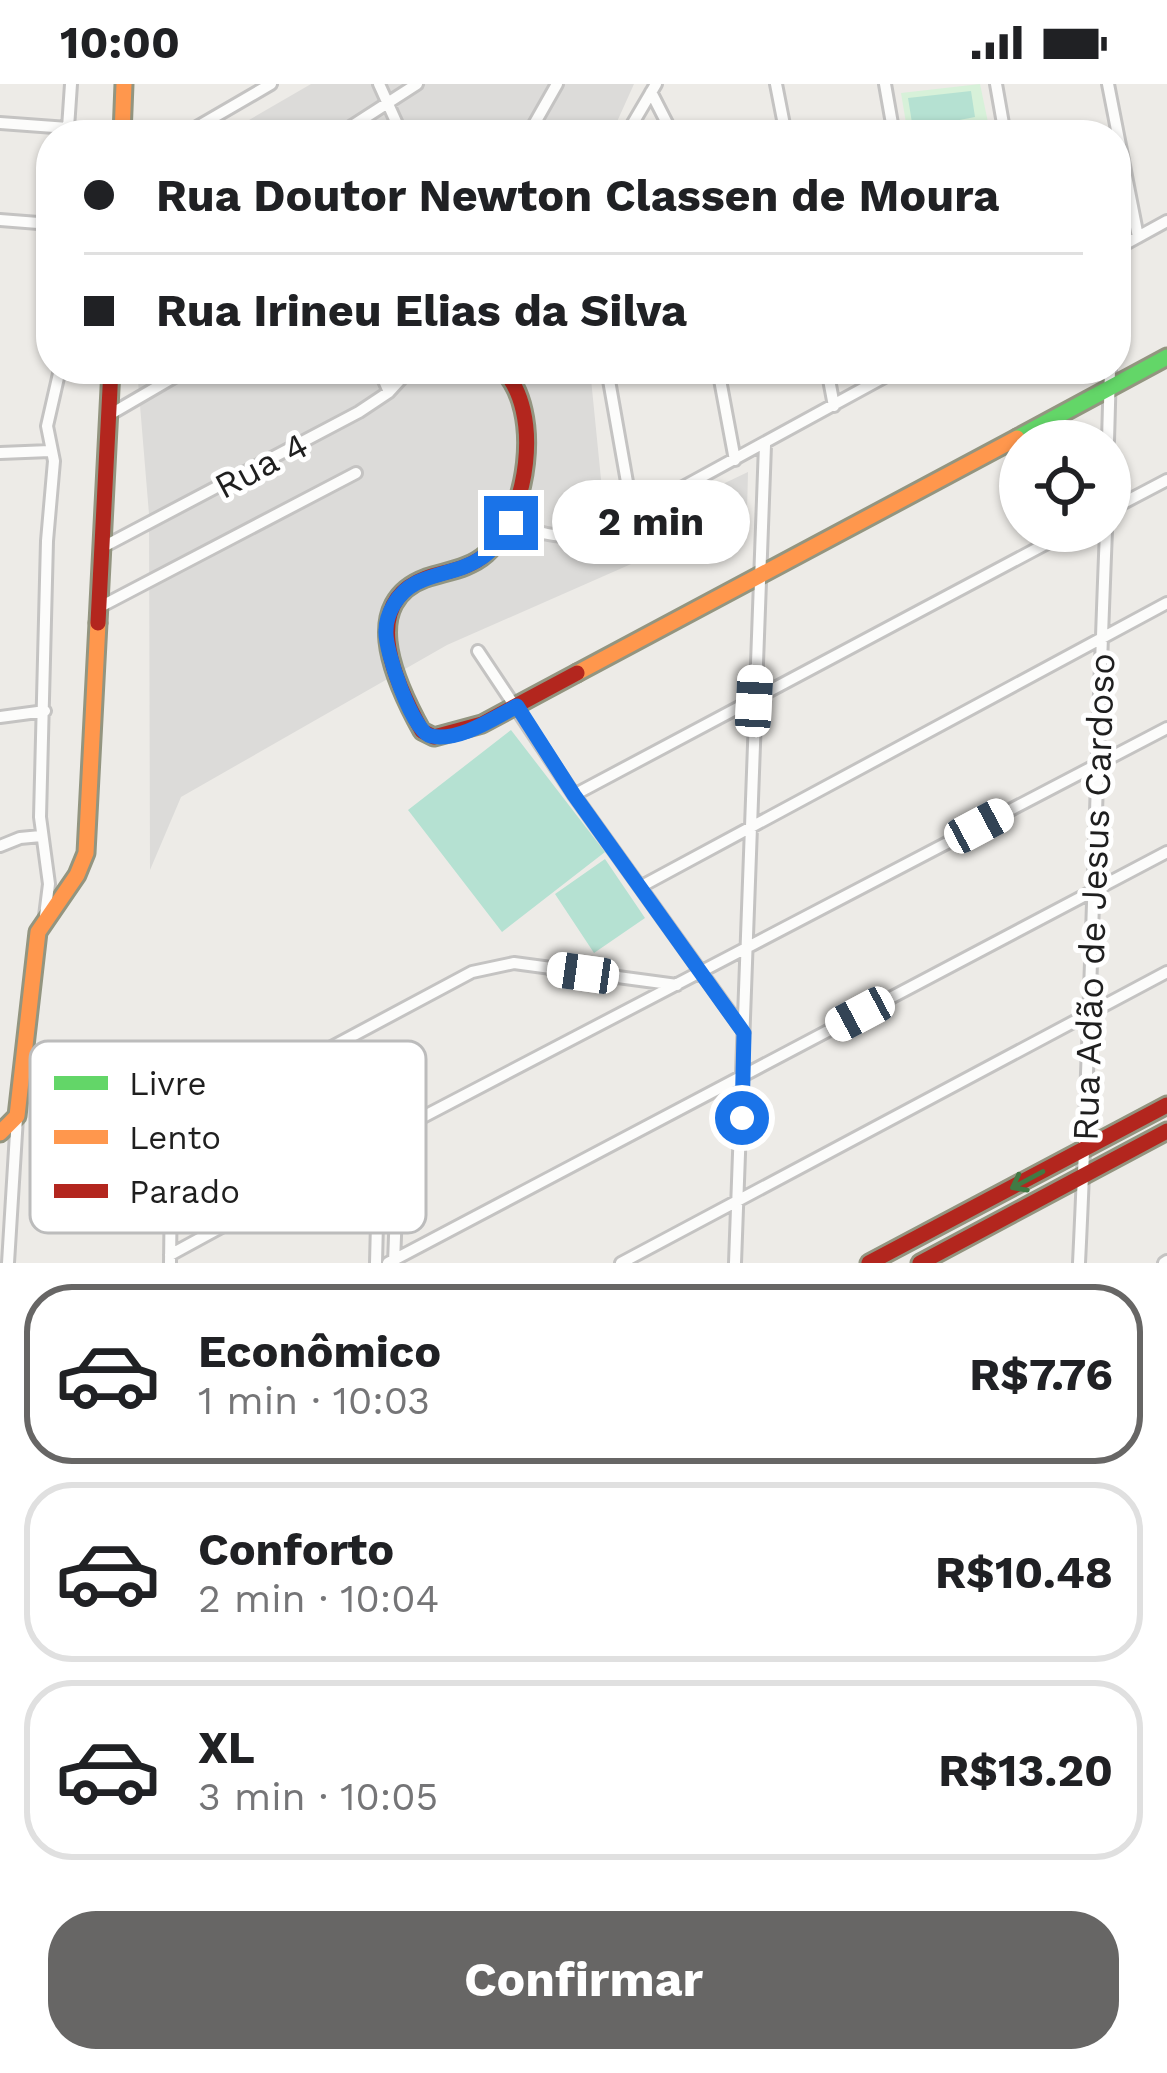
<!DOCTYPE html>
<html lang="pt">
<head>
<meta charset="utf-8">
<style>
	body { margin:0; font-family:"Work Sans",sans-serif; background:#f2f2f2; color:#202124; height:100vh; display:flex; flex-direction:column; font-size:45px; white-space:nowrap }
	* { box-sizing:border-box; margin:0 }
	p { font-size:39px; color:#757577 }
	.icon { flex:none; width:66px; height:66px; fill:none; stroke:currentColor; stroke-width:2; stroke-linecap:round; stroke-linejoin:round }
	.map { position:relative; height:1179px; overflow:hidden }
	.drawer { display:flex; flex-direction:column; background:#fff; flex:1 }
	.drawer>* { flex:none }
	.top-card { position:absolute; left:36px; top:36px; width:1095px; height:264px; border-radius:48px; box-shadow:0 3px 9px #0004; display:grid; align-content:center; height:264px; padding:0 48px; background:#fff }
	.fabs { position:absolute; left:999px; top:336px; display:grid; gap:24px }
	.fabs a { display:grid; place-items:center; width:132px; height:132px; border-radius:50%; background:#fff; box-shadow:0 3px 9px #0004; font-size:60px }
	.end { position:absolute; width:54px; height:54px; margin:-27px; border:15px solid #1a73e8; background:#fff; box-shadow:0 0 0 6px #fff }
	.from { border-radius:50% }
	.bubble { position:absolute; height:84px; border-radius:42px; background:#fff; box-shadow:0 3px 9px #0004; font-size:39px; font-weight:700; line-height:84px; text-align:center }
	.car { position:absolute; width:36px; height:72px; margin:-36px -18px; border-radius:15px; box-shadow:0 0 9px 3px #0007; background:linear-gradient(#fff 24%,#345 0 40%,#fff 0 76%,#345 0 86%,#fff 0) }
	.top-card b { display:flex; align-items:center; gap:42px; height:114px; font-size:45px }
	.top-card b+b { border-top:3px solid #e0e0e0 }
	.top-card i { width:30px; height:30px; background:#202124 }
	ul { padding:21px 0 0; list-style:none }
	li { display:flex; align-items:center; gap:36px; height:180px; margin:0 24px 18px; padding:0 24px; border:6px solid #e0e0e0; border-radius:48px }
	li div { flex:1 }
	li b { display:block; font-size:45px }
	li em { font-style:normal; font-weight:700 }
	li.on { border-color:#676665 }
	li>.icon { width:108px; height:108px; stroke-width:1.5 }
	.action { display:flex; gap:24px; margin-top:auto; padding:24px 48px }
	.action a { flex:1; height:138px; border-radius:48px; background:#676665; color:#fff; font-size:48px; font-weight:700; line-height:138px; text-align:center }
	.status { display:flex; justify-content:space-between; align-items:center; height:84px; padding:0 60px; background:#fff; direction:ltr }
	.status svg { height:33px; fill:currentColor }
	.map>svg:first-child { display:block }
	.residential { fill:#dcdbd9 }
	.park { fill:#d7f1d9 }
	.pitch { fill:#b5e1d2 }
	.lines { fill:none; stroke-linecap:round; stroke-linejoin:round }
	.street-casing { stroke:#c4c3c2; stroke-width:16 }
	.fast-casing { stroke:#939580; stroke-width:21 }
	.slow-casing { stroke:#939580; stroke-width:21 }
	.jam-casing { stroke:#939580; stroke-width:21 }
	.street { stroke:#fcfcfb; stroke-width:10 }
	.fast { stroke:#63d668; stroke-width:15 }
	.slow { stroke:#ff974d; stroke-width:15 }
	.jam { stroke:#b3261e; stroke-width:15 }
	.oneway { stroke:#417a44 }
	.route { stroke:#1a73e8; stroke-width:15 }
	.labels { text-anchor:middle; stroke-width:10; stroke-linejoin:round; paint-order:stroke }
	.street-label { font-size:36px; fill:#1f1f1f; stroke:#fff }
	.key { fill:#fff; stroke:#bcbcbc; stroke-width:3 }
	.key-label { font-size:33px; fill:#1f1f1f }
</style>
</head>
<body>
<div class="status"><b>10:00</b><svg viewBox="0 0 49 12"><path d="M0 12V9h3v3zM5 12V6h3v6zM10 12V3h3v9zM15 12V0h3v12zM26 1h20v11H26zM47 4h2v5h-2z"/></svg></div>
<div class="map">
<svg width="1167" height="1179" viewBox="0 0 1167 1179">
	<rect width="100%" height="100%" fill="#edebe7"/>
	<path class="residential" d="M 311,0 L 634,0 L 611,51 L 223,51 Z
		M 137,285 L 590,285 L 607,455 L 748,388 L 747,429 L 447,561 L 181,713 L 150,786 L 149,430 Z"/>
	<path class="park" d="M 980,0 L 990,48 L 908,51 L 901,9 Z"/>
	<path class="pitch" d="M 971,7 L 975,33 L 913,45 L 908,14 Z
		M 511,646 L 605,768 L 502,848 L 408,726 Z
		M 605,775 L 645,834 L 594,869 L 555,810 Z"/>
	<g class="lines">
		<defs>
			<path id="street" d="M 379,0 L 402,51
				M 776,0 L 786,51
				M 885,0 L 894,51
				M 996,0 L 1005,51
				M 1108,0 L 1138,153
				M 651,8 L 673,51
				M 0,39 L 68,44 L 71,0
				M 185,50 L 271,0
				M 338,51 L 417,0
				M 528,51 L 557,0
				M 626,51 L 656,0
				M 0,136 L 51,140
				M 1116,165 L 1167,137
				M 379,285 L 389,308
				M 607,285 L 633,432
				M 718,285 L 735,376
				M 827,285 L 834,322
				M 109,331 L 188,285
				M 1108,357 L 1110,285
				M 0,369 L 50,367
				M 1110,426 L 1167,396
				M 510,439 C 543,451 565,456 599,449 L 899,285
				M 103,463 L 359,328 L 389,308 L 410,285
				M 98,524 L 356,389
				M 478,567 L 574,711 L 744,948
				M 0,633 L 45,627
				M 574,711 L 1070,447
				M 0,762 L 20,754 L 41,752
				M 640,803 L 1167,519
				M 45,832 L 49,800 L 40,733 L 47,457 L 54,377 L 47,342 L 60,285
				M 170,1171 L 419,1035 L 1167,644
				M 8,1179 L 17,1033
				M 170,1179 L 171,1099 L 181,1069 L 212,1027 L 472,888 L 514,879 L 677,901
				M 376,1179 L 379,1058
				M 388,1179 L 1167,768
				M 394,1179 L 399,1046
				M 621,1179 L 1167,888
				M 735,1179 L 765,361
				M 1079,1179 C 1091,935 1096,691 1106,447
				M 1164,1179 L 1167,1177"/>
			<path id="fast" d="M 1017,354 L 1167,273"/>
			<path id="slow" d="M 122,51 L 124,0
				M 577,589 L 1017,354
				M 0,1049 L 17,1032 L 38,848 L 77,791 L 86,769 L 98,539"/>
			<path id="jam" d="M 502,285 C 544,327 528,432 486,470 C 469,485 447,487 426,494 C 361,518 393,592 416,636 L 422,647 L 434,653 L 482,640 L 577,589
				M 98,539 L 111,285
				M 869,1179 L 1167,1021
				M 920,1179 L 1167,1047"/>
		</defs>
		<use href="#street" class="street-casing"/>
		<use href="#fast" class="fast-casing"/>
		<use href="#slow" class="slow-casing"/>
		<use href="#jam" class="jam-casing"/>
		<use href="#street" class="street"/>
		<use href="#fast" class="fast"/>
		<use href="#slow" class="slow"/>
		<use href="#jam" class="jam"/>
	</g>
	<defs><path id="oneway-shaft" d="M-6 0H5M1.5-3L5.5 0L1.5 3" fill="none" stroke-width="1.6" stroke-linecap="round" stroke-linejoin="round" transform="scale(3)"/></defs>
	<use class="oneway" href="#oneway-shaft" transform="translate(1027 1096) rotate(152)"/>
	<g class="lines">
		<path class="route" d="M 511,439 C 502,452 494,466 481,474 C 453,494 414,486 394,520 C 390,527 386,537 386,546 C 384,565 413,649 431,652 C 459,658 494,634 517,622 L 574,711 L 744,949 L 742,1034"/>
	</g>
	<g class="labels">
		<g class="street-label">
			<text transform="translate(261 381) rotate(-28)" y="13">Rua 4</text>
			<text transform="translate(1093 813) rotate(-88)" y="13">Rua Adão de Jesus Cardoso</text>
		</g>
	</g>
	<rect x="30" y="957" width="396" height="192" rx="18" class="key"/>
	<rect x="54" y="992" width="54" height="14" fill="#63d668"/>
	<rect x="54" y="1046" width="54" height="14" fill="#ff974d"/>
	<rect x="54" y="1100" width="54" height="14" fill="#b3261e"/>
	<g class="key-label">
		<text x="129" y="1011">Livre</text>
		<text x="129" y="1065">Lento</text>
		<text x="129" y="1119">Parado</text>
	</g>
</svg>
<div class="fabs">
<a><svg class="icon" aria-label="locate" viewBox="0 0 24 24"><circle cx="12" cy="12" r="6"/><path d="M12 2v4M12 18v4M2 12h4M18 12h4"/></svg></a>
</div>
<i class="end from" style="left:742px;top:1034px"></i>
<i class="end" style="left:511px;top:439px"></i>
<div class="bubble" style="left:552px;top:396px;width:198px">2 min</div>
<i class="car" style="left:754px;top:617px;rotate:3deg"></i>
<i class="car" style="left:979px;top:742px;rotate:62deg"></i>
<i class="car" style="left:583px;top:889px;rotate:278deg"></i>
<i class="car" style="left:860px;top:930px;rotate:242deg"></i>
<div class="top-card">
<b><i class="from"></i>Rua Doutor Newton Classen de Moura</b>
<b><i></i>Rua Irineu Elias da Silva</b>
</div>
</div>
<section class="drawer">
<ul>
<li class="on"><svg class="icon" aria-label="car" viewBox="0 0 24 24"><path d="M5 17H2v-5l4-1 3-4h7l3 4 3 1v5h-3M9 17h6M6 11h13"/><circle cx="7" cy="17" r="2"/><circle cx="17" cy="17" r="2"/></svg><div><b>Econômico</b><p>1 min · 10:03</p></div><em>R$7.76</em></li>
<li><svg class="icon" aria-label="car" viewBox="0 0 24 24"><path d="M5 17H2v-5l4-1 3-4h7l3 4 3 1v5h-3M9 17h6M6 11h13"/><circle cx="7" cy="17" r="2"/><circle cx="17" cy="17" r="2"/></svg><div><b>Conforto</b><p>2 min · 10:04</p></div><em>R$10.48</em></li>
<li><svg class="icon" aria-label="car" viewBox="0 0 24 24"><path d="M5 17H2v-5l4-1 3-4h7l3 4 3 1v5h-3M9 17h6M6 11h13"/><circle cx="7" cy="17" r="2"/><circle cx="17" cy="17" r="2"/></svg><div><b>XL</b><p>3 min · 10:05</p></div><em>R$13.20</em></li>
</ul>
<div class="action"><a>Confirmar</a></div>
</section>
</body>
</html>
